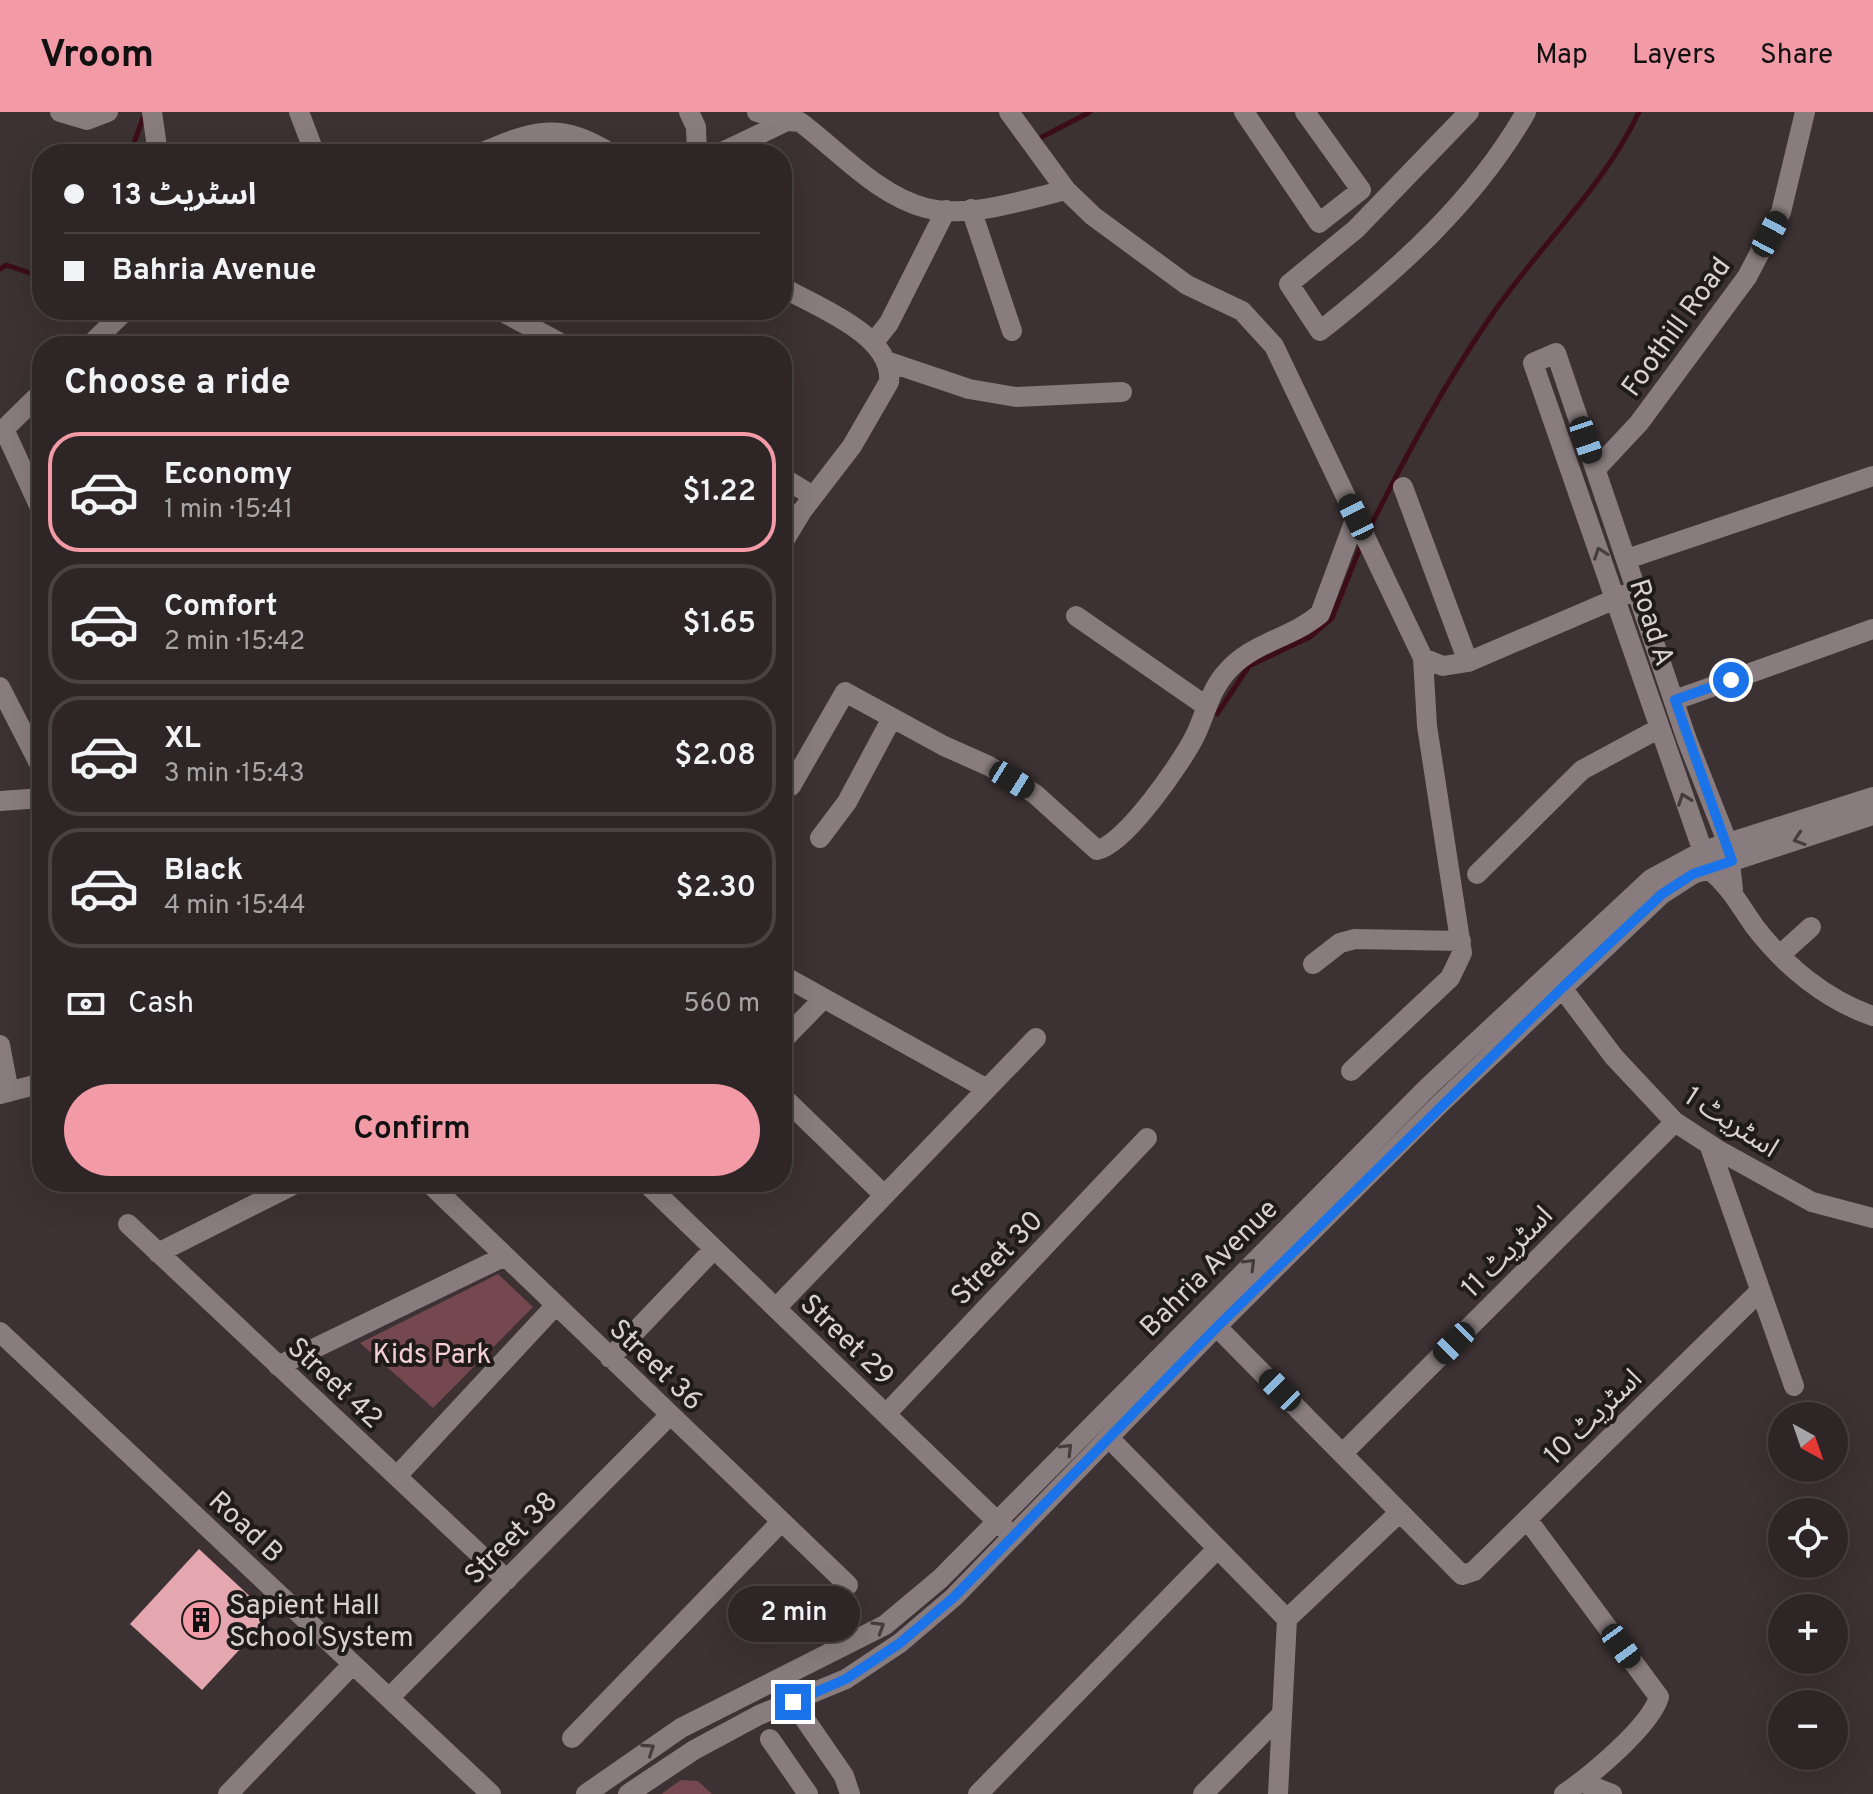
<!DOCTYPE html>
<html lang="en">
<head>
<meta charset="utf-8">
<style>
	body { margin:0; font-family:Overpass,"Noto Sans Arabic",sans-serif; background:#393132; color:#f1f3f6; height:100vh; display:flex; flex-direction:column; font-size:30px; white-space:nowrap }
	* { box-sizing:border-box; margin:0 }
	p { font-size:26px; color:#a7a5a7 }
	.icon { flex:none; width:44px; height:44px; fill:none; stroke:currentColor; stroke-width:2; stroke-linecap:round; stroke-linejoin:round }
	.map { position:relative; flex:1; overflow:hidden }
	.details { position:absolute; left:32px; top:224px; width:760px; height:856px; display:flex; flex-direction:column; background:#2d2526; border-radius:32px; box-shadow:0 8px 32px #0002,0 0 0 2px #484243 }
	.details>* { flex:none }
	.top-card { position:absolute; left:32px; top:32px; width:760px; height:176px; border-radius:32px; box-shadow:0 8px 32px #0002,0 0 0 2px #484243; display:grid; align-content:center; height:176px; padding:0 32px; background:#2d2526 }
	.needle { width:52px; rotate:140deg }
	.controls { position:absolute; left:1768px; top:1290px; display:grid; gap:16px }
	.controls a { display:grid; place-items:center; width:80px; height:80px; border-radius:50%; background:#2d2526; box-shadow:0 8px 32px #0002,0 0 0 2px #484243; font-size:40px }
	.end { position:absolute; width:36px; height:36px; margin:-18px; border:10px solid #1a73e8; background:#fff; box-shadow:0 0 0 4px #fff }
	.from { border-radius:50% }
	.bubble { position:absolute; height:56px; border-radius:28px; background:#2d2526; box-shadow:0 8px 32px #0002,0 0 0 2px #484243; font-size:26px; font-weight:600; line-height:56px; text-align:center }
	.car { position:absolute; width:24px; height:48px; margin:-24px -12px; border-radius:10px; box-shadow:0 0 6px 2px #0007; background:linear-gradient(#222 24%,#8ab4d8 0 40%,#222 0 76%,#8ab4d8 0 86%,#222 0) }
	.top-card b { display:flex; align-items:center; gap:28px; height:76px; font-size:30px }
	.top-card b+b { border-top:2px solid #484243 }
	.top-card i { width:20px; height:20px; background:#f1f3f6 }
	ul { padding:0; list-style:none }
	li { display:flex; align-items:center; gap:24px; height:120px; margin:0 16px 12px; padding:0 16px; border:4px solid #484243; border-radius:32px }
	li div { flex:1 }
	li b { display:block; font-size:30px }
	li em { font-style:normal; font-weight:600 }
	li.selected { border-color:#f39aa7 }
	li>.icon { width:72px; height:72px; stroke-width:1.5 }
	h2 { padding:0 32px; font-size:36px; line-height:96px }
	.pay { display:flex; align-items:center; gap:20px; height:88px; padding:0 32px; font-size:30px }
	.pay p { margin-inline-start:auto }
	.button { display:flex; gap:16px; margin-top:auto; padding:16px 32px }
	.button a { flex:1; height:92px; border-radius:48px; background:#f39aa7; color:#111; font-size:32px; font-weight:600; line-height:92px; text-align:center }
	header { display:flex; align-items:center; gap:48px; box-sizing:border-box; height:112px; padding:0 40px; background:#f39aa7; color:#111 }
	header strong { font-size:38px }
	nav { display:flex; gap:44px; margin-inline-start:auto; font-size:28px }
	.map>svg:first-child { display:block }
	.green { fill:#75474e }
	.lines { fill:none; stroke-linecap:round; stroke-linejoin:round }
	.stream { stroke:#3c0d18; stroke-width:5 }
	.building { fill:#e5a7af }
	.minor { stroke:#887c7e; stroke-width:20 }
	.oneway { stroke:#443d3e }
	.route { stroke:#1a73e8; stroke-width:10 }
	.labels { text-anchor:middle; stroke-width:8; stroke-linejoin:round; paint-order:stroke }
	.street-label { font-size:28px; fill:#d8d1d2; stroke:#1f1b1b }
	.park-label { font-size:28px; fill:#f3ced3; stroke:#1f1b1b }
	.poi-label { font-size:28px; fill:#d8d1d2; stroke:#1f1b1b; text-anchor:start }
</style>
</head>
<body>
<header>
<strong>Vroom</strong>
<nav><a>Map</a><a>Layers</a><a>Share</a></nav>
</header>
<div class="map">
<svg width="1873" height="1682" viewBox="0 0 1873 1682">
	<rect width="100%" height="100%" fill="#3c3133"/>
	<path class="green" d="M 498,1162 L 533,1195 L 433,1296 L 360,1231 Z
		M 681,1668 L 698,1669 L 712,1682 L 661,1682 Z"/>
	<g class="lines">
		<path class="stream" d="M 1038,27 L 1090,0
			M 130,42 L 143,6
			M 0,157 L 6,153 L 42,165
			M 1368,419 C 1405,346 1443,274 1489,207 C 1536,137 1603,77 1639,0
			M 1217,602 L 1249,554 L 1310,525 L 1332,506 L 1362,431"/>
	</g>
	<path class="building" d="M 199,1437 L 271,1504 L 202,1578 L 130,1512 Z"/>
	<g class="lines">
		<path class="minor" d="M 60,0 L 87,8 L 108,0
			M 152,0 L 158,42
			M 299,0 L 315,42
			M 689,0 L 696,15 L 697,42
			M 757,0 L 787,9
			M 1009,0 L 1066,78 L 1093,104 L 1187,173 L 1242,199 L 1274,234 L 1423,546 L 1427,614 L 1462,841 L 1450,866 L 1351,959
			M 1244,0 L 1319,111 L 1361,78 L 1305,0
			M 1469,0 L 1356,117 L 1289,172 L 1320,219 C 1399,157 1476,88 1526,0
			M 478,42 C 532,19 559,8 612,42
			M 718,42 L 787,9 L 800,10 C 839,39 878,84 926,96 C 969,107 1023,88 1066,78
			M 971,97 L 1012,219
			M 782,175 C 815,194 894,223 889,270 L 852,334 L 802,399 L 782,432
			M 501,199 L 566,234
			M 874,230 L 889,211 L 946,98
			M 89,234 L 126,198
			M 886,249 L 969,277 L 1016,285 L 1122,280
			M 4,317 L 42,400
			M 0,321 L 42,280
			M 1596,357 L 1639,311 L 1747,165 L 1781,100 L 1805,0
			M 782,365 L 813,384
			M 1403,375 L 1468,550
			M 1627,447 L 1873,364
			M 1076,504 L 1206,594
			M 1423,546 L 1443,554 L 1468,550 L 1627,482
			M 0,575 L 42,657
			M 1675,588 L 1873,517
			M 791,674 L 845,580 L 944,634 L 989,654 L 1035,682 L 1097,738 C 1125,733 1182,650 1195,624 C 1205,604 1209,581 1224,563 C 1250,530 1289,528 1320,502 L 1356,405
			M 0,689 L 42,686
			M 820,726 L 847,690 L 892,606
			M 1477,762 L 1582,658 L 1658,617
			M 1733,778 L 1728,732 L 1687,628 L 1556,241 L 1533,251 L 1709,757 C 1732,777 1738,791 1755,815 C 1785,854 1826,888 1873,904
			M 1780,843 L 1811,815
			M 1313,852 L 1340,831 L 1355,827 L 1461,829
			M 782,863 L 987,977
			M 1562,876 L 1614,945 L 1675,1010 L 1718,1038 L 1812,1090 L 1873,1106
			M 782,929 L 823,887
			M 0,933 L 9,980
			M 0,982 L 42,971
			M 782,984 L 884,1083
			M 1709,1032 L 1794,1274
			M 428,1070 L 848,1473
			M 645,1070 L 1005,1417
			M 128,1112 L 507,1468
			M 158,1141 L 299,1070
			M 776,1196 L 1036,926
			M 1217,1215 L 1462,1463 L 1474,1459 L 1759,1180
			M 0,1220 L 491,1682
			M 610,1246 L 714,1137
			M 278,1254 L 503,1145
			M 886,1302 L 1147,1026
			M 1109,1326 L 1287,1507
			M 1343,1341 L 1675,1010
			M 397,1364 L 555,1194
			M 1527,1407 L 1659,1585 C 1650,1615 1590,1664 1564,1682
			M 1287,1507 L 1400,1400
			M 389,1586 L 670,1303
			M 793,1590 L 844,1664 L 850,1682
			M 572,1626 L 781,1410
			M 770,1627 L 808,1682
			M 1581,1670 L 1612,1682
			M 228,1682 L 353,1552
			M 586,1682 L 681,1616 L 885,1513 L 940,1467 L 1428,975 L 1651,767 L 1703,739 L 1873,685
			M 628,1682 L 694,1638 L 759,1603 L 846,1567 L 900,1531 L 954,1485 L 1210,1221 L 1441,991 L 1662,782 L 1693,762 L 1873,703
			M 978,1682 L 1216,1438
			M 1203,1682 L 1282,1602
			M 1278,1682 L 1287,1507"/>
	</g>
	<defs><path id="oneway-chevron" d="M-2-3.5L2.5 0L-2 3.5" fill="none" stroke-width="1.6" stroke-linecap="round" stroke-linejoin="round" transform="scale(2)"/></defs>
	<g class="oneway">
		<use href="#oneway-chevron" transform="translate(1600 441) rotate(-109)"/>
		<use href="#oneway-chevron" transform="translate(1684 687) rotate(-110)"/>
		<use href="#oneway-chevron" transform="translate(1799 727) rotate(162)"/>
		<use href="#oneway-chevron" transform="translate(1250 1152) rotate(-45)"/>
		<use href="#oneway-chevron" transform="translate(1067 1337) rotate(-45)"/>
		<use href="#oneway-chevron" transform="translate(879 1515) rotate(-32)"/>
		<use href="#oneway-chevron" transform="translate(649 1637) rotate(-34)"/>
	</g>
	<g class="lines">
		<path class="route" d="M 793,1590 L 846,1567 L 900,1531 L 954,1485 L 1217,1215 L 1562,876 L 1662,782 L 1693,762 L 1732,749 L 1675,588 L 1731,568"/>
	</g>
	<defs>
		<symbol id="building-disc" viewBox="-11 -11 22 22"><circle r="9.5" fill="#f39aa7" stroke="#1f1b1b"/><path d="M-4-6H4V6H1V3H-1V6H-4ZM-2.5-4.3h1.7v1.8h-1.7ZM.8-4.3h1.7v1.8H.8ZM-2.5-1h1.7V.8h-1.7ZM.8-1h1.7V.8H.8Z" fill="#111"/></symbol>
	</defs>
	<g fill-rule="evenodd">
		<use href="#building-disc" x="179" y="1486" width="44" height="44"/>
	</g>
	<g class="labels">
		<g class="street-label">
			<text transform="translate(1675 214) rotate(-54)" y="10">Foothill Road</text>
			<text transform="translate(1653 510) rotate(72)" y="10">Road A</text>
			<text transform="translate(1732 1009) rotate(33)" y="10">اسٹریٹ 1</text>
			<text transform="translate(1506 1139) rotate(-45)" y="10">اسٹریٹ 11</text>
			<text transform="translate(996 1145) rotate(-46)" y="10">Street 30</text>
			<text transform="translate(1208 1155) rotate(-45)" y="10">Bahria Avenue</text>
			<text transform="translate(848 1227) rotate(44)" y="10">Street 29</text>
			<text transform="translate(657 1252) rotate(44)" y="10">Street 36</text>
			<text transform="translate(336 1270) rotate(43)" y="10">Street 42</text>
			<text transform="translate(1592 1304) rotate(-44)" y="10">اسٹریٹ 10</text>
			<text transform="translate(247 1414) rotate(43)" y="10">Road B</text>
			<text transform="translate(510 1425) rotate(-45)" y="10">Street 38</text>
		</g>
		<g class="park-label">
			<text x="432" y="1251">Kids Park</text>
		</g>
		<g class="poi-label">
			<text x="229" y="1502">Sapient Hall<tspan x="229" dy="32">School System</tspan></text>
		</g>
	</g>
</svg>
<div class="controls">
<a><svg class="needle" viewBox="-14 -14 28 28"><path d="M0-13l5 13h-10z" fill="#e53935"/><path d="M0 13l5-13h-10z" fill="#a7a5a7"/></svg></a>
<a><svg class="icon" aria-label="locate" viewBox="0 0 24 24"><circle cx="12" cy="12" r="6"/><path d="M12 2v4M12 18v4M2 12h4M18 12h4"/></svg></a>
<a>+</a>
<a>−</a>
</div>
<i class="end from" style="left:1731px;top:568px"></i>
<i class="end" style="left:793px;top:1590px"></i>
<div class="bubble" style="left:728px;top:1474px;width:132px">2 min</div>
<i class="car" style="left:1770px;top:122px;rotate:28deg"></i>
<i class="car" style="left:1586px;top:328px;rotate:161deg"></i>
<i class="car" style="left:1356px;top:405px;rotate:334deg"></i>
<i class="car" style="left:1012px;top:668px;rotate:122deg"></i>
<i class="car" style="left:1454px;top:1231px;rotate:225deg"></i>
<i class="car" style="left:1280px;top:1278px;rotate:315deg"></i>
<i class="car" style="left:1621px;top:1534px;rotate:144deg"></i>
<div class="top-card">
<b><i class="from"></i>اسٹریٹ 13</b>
<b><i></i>Bahria Avenue</b>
</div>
<section class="details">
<h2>Choose a ride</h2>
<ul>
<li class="selected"><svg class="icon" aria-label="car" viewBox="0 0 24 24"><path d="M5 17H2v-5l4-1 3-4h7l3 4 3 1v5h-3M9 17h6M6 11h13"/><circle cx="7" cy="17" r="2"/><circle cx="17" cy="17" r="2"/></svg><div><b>Economy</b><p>1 min · 15:41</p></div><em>$1.22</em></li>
<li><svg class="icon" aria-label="car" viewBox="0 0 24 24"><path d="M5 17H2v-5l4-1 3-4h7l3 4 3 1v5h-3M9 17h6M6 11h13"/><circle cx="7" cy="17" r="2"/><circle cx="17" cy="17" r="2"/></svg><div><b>Comfort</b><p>2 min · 15:42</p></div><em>$1.65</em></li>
<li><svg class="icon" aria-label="car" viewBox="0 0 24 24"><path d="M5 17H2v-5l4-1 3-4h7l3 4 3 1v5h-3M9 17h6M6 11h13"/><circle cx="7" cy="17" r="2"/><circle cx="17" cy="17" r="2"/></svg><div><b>XL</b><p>3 min · 15:43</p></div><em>$2.08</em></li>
<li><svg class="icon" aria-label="car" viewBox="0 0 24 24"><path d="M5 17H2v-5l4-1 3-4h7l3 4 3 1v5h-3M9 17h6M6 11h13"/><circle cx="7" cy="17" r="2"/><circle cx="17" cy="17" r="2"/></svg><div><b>Black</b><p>4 min · 15:44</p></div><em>$2.30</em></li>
</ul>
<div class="pay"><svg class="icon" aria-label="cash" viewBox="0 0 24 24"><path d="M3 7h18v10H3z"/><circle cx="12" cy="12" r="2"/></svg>Cash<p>560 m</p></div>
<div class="button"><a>Confirm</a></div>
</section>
</div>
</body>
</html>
